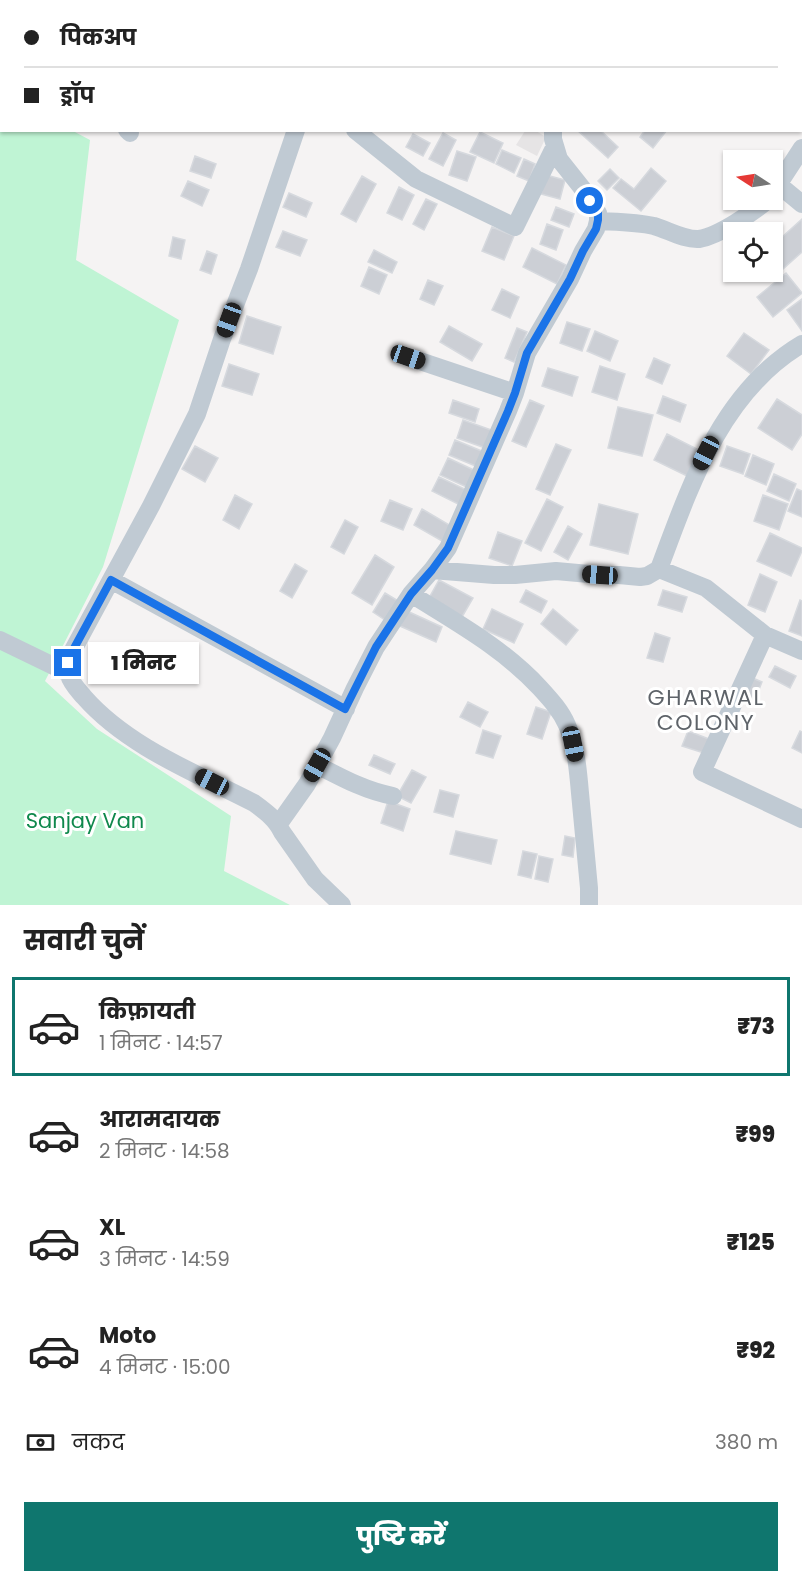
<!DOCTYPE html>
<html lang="hi">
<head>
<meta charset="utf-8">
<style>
	body { margin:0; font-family:Poppins,"Noto Sans Devanagari",sans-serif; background:#f2f2f2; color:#222; height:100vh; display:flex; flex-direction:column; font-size:22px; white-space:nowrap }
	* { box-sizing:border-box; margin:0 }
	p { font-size:20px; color:#767676 }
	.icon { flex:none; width:33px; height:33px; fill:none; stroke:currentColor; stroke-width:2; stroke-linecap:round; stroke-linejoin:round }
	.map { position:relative; height:905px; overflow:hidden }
	.panel { display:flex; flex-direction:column; background:#fff; flex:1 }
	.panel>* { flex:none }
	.top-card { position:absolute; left:0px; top:0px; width:802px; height:132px; box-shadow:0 2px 4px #0004; display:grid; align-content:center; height:132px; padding:0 24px; background:#fff }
	.needle { width:39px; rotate:282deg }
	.tools { position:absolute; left:723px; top:150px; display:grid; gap:12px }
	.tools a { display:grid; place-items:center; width:60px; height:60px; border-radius:0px; background:#fff; box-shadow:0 2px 4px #0004; font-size:30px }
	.end { position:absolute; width:27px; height:27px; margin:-14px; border:8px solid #1a73e8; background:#fff; box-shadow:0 0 0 3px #fff }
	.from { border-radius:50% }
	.bubble { position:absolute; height:42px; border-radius:0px; background:#fff; box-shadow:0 2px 4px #0004; font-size:20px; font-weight:800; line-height:42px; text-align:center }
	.car { position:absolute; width:18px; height:36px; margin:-18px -9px; border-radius:8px; box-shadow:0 0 4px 2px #0007; background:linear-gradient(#222 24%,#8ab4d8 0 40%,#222 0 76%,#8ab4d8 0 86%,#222 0) }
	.top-card b { display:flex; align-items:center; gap:21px; height:57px; font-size:22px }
	.top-card b+b { border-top:2px solid #e0e0e0 }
	.top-card i { width:15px; height:15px; background:#222 }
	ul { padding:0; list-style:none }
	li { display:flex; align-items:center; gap:18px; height:99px; margin:0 12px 9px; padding:0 12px; border:3px solid transparent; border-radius:0px }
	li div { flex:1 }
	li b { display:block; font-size:22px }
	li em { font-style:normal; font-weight:800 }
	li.current { border-color:#0f766e }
	li>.icon { width:54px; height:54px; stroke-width:1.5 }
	h2 { padding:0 24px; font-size:27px; line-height:72px }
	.pay { display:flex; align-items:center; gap:15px; height:66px; padding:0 24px; font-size:22px }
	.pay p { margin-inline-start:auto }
	.cta { display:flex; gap:12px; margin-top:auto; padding:12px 24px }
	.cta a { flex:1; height:69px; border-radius:0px; background:#0f766e; color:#fff; font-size:24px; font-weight:800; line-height:69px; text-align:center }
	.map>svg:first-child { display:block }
	.education { fill:#e6e4e5 }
	.green { fill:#bff4d4 }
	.building { fill:#cccfd5; stroke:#d6d9de; stroke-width:1.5 }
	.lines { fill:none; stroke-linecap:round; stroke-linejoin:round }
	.minor { stroke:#c0cad3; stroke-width:18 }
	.route { stroke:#1a73e8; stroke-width:8 }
	.labels { text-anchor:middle; stroke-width:6; stroke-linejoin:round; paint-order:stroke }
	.park-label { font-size:21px; fill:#0f884c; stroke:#fff }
	.neighbourhood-label { font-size:22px; letter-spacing:1.5px; fill:#5e6369; stroke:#fff }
</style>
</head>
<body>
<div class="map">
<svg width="802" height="905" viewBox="0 0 802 905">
	<rect width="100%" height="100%" fill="#f5f3f3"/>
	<path class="education" d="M 525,131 L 536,131 L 546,137 L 537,156 L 516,145 Z"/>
	<path class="green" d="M 0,87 L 2,88 L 2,130 L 73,131 L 90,140 L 76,260 L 179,320 L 103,567 L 45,681 L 97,729 L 231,816 L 224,871 L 290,905 L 0,905 Z"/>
	<path class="building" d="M 577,130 L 600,130 L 618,147 L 608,158 Z
		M 645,130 L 667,130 L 653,148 L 640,137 Z
		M 480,132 L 503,143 L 494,163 L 470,152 Z
		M 443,133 L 456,140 L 443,166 L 429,159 Z
		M 413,134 L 430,143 L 423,156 L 406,147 Z
		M 502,150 L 521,158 L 514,173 L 496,164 Z
		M 457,151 L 476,157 L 467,181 L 449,175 Z
		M 195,156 L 216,164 L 211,178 L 190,171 Z
		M 524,159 L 535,164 L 529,181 L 517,176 Z
		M 651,168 L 666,181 L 641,211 L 613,188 L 621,179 L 634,189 Z
		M 610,169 L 619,178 L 607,190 L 598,181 Z
		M 546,175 L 565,180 L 560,199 L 541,194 Z
		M 362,176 L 376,184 L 356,222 L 341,214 Z
		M 188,181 L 209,190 L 202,206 L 181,196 Z
		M 399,187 L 414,195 L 402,220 L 387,213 Z
		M 289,193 L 312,203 L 306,217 L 283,207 Z
		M 426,199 L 437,204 L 424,230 L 413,224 Z
		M 556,207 L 574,214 L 569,227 L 551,220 Z
		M 802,219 L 802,252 L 774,277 L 769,272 L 772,272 L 772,246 Z
		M 547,224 L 563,230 L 556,250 L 540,244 Z
		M 492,227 L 514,236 L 504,260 L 482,251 Z
		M 283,231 L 307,240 L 300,256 L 276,247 Z
		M 173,237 L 185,240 L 181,259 L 169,256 Z
		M 532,248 L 566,265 L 557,284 L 523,267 Z
		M 374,250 L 397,262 L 392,273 L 368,262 Z
		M 207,251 L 217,255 L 211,274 L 200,270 Z
		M 369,267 L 387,275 L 379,294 L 361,286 Z
		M 786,273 L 802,293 L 773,317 L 757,297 Z
		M 428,280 L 443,286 L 434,305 L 420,299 Z
		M 502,289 L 519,297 L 510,318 L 492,310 Z
		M 802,299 L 802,331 L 787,310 Z
		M 247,316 L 281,327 L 273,354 L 239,343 Z
		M 567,322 L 590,329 L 582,351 L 560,343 Z
		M 449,326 L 482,344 L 472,361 L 440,342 Z
		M 517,328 L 527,332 L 514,362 L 505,358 Z
		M 595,331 L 618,341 L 610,361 L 587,351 Z
		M 744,333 L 769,350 L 751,374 L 727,356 Z
		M 654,358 L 670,365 L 662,384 L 646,377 Z
		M 229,364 L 259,374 L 252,395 L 222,386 Z
		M 600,366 L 625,374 L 617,400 L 592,392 Z
		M 548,368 L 578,377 L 572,396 L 542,386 Z
		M 663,396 L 686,405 L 680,422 L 657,413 Z
		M 777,399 L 802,415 L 802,434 L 792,450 L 758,428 Z
		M 453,400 L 479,409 L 475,422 L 449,413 Z
		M 530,400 L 544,406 L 526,447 L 512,441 Z
		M 618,407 L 653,415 L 642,456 L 608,448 Z
		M 463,420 L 494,431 L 488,449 L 457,438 Z
		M 667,434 L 699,450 L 687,476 L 654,460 Z
		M 455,440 L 484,452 L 478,467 L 449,455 Z
		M 556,444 L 571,450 L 550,495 L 536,489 Z
		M 195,446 L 218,458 L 205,482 L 182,469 Z
		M 727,446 L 750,454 L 743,474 L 720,466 Z
		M 753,455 L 774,464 L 766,485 L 745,476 Z
		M 448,458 L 478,472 L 471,489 L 440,475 Z
		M 774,474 L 796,484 L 789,501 L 767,491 Z
		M 439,477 L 469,491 L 462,506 L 432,491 Z
		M 797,489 L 802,491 L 802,517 L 788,511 Z
		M 235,495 L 252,504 L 239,529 L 223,520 Z
		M 763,495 L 788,504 L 779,530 L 754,521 Z
		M 547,499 L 563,507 L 541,551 L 525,543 Z
		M 390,500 L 412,509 L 403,530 L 381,521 Z
		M 599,504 L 638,514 L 628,554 L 590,545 Z
		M 422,509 L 451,526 L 442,541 L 414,525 Z
		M 345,520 L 358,527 L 344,554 L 331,547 Z
		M 568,526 L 582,534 L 568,560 L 554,552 Z
		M 498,532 L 522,541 L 512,566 L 489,558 Z
		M 770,533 L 802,548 L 802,551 L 791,576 L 757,561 Z
		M 375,555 L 394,567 L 372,605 L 352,593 Z
		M 295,564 L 307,571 L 292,598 L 280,591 Z
		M 760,574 L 777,582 L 765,612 L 748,605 Z
		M 439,580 L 473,598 L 462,617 L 429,598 Z
		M 526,590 L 547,601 L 541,613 L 520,602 Z
		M 663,590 L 687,597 L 682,612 L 658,605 Z
		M 385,593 L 400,602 L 388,622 L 373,612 Z
		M 800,600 L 802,601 L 802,636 L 789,631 Z
		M 492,609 L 523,624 L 514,643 L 483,629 Z
		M 553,609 L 578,630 L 566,645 L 541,624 Z
		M 407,611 L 442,627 L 436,642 L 400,626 Z
		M 655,633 L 670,638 L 663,662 L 647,658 Z
		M 775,666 L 796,676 L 790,688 L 769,677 Z
		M 748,676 L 762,682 L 754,702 L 740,696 Z
		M 468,702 L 488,712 L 480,727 L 460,717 Z
		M 536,707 L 551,712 L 542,739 L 527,734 Z
		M 483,730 L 501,736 L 493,758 L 476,753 Z
		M 688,731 L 709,739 L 704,753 L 682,746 Z
		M 800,731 L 802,732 L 802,753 L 792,748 Z
		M 374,755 L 395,764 L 390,774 L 369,765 Z
		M 412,770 L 426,777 L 411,803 L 397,796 Z
		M 440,790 L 459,795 L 453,817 L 434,812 Z
		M 388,801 L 410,809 L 403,831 L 381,823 Z
		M 456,831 L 497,840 L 491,864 L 450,854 Z
		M 565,836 L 575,838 L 573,857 L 562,855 Z
		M 523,851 L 537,854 L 531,878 L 518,875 Z
		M 539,856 L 553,859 L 548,882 L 535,879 Z"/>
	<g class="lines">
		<path class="minor" d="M 41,2 L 41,0
			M 254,2 L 255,0
			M 359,2 L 360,0
			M 616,2 L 617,0
			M 127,130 L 130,133
			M 296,130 L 249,269 L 222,339 L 197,414 L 151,506 L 72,652 C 69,660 66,667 69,675 C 71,683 78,690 84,697 C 128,747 196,773 254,803 C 265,811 276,819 282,832 L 315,879 L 342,905
			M 355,130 L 416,179 L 515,227 L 555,146
			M 779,185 L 802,204
			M 772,194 L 802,148
			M 598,221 C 617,222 636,222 654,226 C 668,230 684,240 699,239 C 719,236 753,212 768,200
			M 408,357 L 515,393
			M 659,569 L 706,588 L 765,635 L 802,651
			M 432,570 L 494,575 L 515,575 L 556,571 L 600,575 L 619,575 L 640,577 L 647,576 L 659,569 C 690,486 721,392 802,344
			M 111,580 L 346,709
			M 411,594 C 457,623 503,648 540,688 C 551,700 561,711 567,725 C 576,746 578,770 580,793 C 583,824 586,857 589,888 L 589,905
			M 765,635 L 702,772 L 802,819
			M 0,640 L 68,673
			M 317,765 C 342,778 366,791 393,796
			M 278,825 L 307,784 L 332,738 L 355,688 L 376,647 L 411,594 L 432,570 L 448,548 L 508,411 L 515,393 L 527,353 L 570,279 L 583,251 L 596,229 L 598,221 L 598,213 L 582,188 L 559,159 L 553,139 L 553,130"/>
	</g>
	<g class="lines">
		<path class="route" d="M 68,663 L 72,652 L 111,580 L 345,709 L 376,647 L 411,594 L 432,570 L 448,548 L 508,411 L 515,393 L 527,353 L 570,279 L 583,251 L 596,229 L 598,220 L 598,213 L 590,201"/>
	</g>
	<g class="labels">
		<g class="park-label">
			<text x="85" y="828">Sanjay Van</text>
		</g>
		<g class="neighbourhood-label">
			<text x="706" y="705">GHARWAL<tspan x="706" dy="25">COLONY</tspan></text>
		</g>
	</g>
</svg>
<div class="tools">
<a><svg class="needle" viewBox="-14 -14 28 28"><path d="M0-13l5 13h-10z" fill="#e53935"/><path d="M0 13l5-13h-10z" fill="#767676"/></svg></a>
<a><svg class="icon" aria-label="locate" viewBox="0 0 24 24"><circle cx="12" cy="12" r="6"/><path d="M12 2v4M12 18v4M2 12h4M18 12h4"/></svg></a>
</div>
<i class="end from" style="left:590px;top:201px"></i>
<i class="end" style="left:68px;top:663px"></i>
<div class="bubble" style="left:88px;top:642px;width:111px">1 मिनट</div>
<i class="car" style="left:229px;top:320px;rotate:200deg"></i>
<i class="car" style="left:408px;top:357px;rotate:109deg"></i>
<i class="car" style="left:706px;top:453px;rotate:207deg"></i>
<i class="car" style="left:600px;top:575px;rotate:274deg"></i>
<i class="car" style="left:573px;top:744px;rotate:169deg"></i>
<i class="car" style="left:317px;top:765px;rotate:209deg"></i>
<i class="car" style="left:212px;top:782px;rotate:297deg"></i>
<div class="top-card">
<b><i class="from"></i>पिकअप</b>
<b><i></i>ड्रॉप</b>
</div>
</div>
<section class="panel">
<h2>सवारी चुनें</h2>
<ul>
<li class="current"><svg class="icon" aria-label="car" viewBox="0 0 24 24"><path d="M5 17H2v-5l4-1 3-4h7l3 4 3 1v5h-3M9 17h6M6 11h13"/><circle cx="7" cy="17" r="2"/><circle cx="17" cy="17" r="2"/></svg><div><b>किफ़ायती</b><p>1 मिनट · 14:57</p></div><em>₹73</em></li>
<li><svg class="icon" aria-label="car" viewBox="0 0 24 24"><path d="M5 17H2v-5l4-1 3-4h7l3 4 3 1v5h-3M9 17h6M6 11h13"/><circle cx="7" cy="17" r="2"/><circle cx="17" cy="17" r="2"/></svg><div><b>आरामदायक</b><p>2 मिनट · 14:58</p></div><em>₹99</em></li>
<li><svg class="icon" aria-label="car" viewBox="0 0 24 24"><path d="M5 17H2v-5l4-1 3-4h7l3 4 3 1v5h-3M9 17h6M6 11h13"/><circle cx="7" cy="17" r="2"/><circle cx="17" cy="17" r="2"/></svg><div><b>XL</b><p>3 मिनट · 14:59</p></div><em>₹125</em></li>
<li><svg class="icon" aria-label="car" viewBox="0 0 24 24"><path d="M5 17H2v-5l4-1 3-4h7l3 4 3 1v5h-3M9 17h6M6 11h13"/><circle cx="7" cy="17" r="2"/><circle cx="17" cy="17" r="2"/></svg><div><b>Moto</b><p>4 मिनट · 15:00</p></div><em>₹92</em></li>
</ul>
<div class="pay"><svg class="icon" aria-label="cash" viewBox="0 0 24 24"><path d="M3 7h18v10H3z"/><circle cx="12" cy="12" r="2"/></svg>नकद<p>380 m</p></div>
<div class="cta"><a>पुष्टि करें</a></div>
</section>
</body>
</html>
